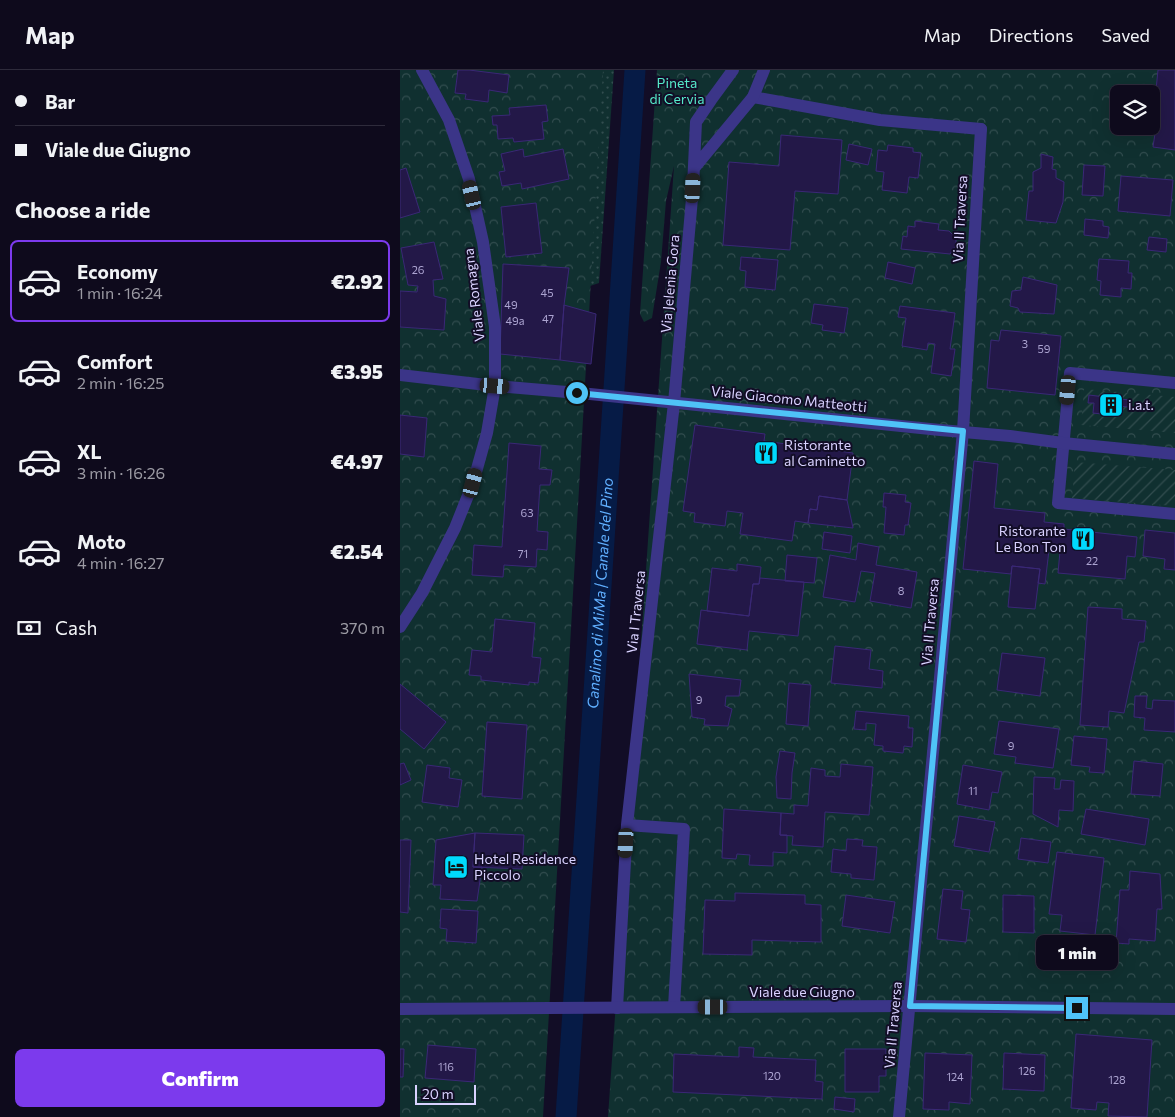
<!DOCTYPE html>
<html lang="en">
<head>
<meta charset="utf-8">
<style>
	body { margin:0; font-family:Commissioner,sans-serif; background:#1c1829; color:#f1f3f6; height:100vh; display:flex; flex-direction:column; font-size:19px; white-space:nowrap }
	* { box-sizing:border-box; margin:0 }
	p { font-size:16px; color:#9b9aa3 }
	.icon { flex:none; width:28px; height:28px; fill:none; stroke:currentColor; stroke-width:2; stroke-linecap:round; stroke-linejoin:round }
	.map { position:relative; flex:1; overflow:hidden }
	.side { display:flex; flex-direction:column; background:#0e0a1c; width:400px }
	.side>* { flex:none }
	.guide { display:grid; align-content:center; height:110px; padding:0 15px; background:#0e0a1c }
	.controls { position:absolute; left:710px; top:15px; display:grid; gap:10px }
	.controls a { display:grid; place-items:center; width:50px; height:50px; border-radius:8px; background:#0e0a1c; box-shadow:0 5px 20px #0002,0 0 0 1px #2e2b3b; font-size:25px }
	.scale { position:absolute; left:15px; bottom:12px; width:61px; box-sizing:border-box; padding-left:5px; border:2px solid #d9d2ff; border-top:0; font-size:14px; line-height:18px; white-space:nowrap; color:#d9d2ff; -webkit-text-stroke:4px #120d26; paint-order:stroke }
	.end { position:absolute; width:22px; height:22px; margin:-11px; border:6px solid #4fc3f7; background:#111; box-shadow:0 0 0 2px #111 }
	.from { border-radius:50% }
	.bubble { position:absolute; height:35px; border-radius:8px; background:#0e0a1c; box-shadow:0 5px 20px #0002,0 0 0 1px #2e2b3b; font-size:16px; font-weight:800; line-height:35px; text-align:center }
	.car { position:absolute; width:15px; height:30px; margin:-15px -8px; border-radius:6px; box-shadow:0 0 4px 1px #0007; background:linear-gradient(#222 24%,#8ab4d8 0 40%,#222 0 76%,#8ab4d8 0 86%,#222 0) }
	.guide b { display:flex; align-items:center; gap:18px; height:48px; font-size:19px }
	.guide b+b { border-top:1px solid #2e2b3b }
	.guide i { width:12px; height:12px; background:#f1f3f6 }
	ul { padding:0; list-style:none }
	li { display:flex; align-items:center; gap:15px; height:82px; margin:0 10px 8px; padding:0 5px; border:2px solid transparent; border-radius:8px }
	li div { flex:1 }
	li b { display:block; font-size:19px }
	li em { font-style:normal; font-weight:800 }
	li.active { border-color:#7c3aed }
	li>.icon { width:45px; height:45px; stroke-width:1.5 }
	h2 { padding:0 15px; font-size:22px; line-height:60px }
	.pay { display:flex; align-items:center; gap:12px; height:55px; padding:0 15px; font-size:19px }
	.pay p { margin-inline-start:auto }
	.button { display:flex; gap:10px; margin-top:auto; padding:10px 15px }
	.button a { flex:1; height:58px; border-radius:8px; background:#7c3aed; color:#fff; font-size:20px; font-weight:800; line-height:58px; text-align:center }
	header { display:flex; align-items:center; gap:30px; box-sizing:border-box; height:70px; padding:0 25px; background:#0e0a1c; border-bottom:1px solid #2e2b3b }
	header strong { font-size:24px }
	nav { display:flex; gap:28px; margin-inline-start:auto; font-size:18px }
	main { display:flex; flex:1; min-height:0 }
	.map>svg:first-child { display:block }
	.grass { fill:url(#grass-dots) }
	.forest { fill:url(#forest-crowns); fill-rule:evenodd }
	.garden { fill:url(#garden-furrows) }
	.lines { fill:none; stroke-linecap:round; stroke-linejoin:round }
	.canal { stroke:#061b46; stroke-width:21 }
	.building { fill:#231848; stroke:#3a2876 }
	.service { stroke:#3b3588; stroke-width:12 }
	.minor { stroke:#3b3588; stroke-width:12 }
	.tertiary { stroke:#3b3588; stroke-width:12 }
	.route { stroke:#4fc3f7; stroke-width:6 }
	.labels { text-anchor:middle; stroke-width:4; stroke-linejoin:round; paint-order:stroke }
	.number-label { font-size:11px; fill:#aca4d1 }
	.park-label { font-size:14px; fill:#55e8c9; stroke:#120d26 }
	.street-label { font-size:14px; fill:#d9d2ff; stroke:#120d26 }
	.poi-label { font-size:14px; fill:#d9d2ff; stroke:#120d26; text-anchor:start }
	.water-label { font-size:15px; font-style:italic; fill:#60afff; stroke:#120d26 }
</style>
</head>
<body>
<header>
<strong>Map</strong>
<nav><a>Map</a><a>Directions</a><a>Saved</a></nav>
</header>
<main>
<section class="side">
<div class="guide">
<b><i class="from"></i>Bar</b>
<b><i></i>Viale due Giugno</b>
</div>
<h2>Choose a ride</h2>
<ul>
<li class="active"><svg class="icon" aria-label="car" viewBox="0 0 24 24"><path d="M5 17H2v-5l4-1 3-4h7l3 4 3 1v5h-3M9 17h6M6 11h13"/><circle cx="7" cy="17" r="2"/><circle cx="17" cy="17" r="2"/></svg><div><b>Economy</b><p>1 min · 16:24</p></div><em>€2.92</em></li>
<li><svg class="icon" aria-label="car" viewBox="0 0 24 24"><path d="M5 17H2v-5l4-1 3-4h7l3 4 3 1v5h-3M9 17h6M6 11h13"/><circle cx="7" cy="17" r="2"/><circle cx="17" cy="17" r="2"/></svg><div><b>Comfort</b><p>2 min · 16:25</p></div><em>€3.95</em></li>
<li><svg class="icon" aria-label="car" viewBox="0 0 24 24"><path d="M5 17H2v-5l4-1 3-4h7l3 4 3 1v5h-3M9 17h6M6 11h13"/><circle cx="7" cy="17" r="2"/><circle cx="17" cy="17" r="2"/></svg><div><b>XL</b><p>3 min · 16:26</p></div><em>€4.97</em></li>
<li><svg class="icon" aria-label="car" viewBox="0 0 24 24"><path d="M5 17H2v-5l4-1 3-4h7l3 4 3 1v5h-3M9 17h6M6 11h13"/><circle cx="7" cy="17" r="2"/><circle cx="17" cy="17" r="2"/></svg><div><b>Moto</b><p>4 min · 16:27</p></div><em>€2.54</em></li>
</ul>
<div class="pay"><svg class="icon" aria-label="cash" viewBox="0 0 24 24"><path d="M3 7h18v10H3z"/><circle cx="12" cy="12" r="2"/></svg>Cash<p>370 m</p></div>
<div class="button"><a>Confirm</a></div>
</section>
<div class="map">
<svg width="775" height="1047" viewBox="0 0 775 1047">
	<defs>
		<pattern id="grass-dots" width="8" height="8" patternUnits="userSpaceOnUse" patternTransform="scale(1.25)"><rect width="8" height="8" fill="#103030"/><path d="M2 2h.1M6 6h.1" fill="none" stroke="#324d4f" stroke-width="1.8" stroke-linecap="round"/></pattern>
		<pattern id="forest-crowns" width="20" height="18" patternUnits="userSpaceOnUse" patternTransform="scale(1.25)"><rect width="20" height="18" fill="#103030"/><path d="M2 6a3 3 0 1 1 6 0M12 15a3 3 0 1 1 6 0" fill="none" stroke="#324d4f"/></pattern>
		<pattern id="garden-furrows" width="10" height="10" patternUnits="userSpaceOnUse" patternTransform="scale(1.25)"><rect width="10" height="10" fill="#103030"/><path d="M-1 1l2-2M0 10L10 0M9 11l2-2" fill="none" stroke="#324d4f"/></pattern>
	</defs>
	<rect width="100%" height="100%" fill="#120d26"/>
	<path class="grass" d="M 188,0 L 214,0 L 199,213 L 178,220 Z"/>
	<path class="forest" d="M 0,0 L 203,0 L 143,1047 L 0,1047 Z
		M 257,0 L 775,0 L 775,1047 L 208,1047 L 274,96 L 266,131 L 261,192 L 252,248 L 244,252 L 240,244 ZM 719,24 L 751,24 L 751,56 L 719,56 Z"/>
	<path class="garden" d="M 684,319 L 775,327 L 775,363 L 681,355 Z
		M 675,392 L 775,400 L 775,436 L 672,428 Z"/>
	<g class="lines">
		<path class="canal" id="s1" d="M 166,1047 L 235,0"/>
	</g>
	<path class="building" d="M 58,0 L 69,0 L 109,5 L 107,23 L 89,20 L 88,32 L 65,29 L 66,24 L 55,23 Z
		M 758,0 L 775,0 L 775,80 L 753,77 L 757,50 L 753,50 Z
		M 146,35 L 148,51 L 142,52 L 144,69 L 114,72 L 113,68 L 98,69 L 97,55 L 93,55 L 92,46 L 110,45 L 109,38 Z
		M 381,65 L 442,70 L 438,124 L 395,121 L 390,180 L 323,175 L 329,92 L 379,96 Z
		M 449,74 L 472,79 L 468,95 L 446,90 Z
		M 488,75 L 513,78 L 513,82 L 521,83 L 518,108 L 509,107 L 507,123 L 482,120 L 484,102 L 476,101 L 478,80 L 487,81 Z
		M 123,79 L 124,87 L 163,79 L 169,109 L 122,119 L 121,113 L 102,116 L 99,102 L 105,101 L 101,84 Z
		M 641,84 L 653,87 L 652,99 L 656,100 L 656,108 L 664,112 L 663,132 L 656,153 L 626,150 L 629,121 L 633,121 L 633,102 L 641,98 Z
		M 684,95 L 705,96 L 703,126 L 682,125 Z
		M 6,98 L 20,142 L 0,148 L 0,100 Z
		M 721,106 L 773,110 L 770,146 L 718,141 Z
		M 136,133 L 142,183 L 106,187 L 101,137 Z
		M 685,149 L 703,151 L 703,156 L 709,157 L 708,168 L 684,165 Z
		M 515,151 L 539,154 L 538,160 L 549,161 L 556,168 L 556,175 L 550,184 L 501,179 L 503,166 L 507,167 L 508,156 L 515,157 Z
		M 749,167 L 767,169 L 766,182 L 747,180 Z
		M 34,172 L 43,209 L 33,210 L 34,226 L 46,229 L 44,260 L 0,257 L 0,221 L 17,222 L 18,216 L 8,215 L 1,178 Z
		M 341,187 L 378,190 L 375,220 L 345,217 L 346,201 L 340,200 Z
		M 699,189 L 729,191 L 728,203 L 732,203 L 731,219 L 721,218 L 721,227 L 700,225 L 701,211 L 697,210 Z
		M 488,192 L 515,198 L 512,214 L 485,208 Z
		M 103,194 L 169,198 L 164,235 L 160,290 L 100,284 Z
		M 623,207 L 657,215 L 654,244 L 620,242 L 618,238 L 610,236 L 612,221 L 621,220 Z
		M 414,234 L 448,238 L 444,263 L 422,260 L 423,255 L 411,253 Z
		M 164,235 L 196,244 L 191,294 L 160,290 Z
		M 500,236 L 555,243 L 550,279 L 555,279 L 551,306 L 531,303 L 535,274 L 528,273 L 527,280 L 502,276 L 506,248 L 498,247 Z
		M 601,260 L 661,266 L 655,325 L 587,318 L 591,270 L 599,271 Z
		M 689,325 L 729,330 L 728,337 L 719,336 L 718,346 L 693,343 L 694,333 L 688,333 Z
		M 0,345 L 27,348 L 24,387 L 0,384 Z
		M 295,355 L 365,364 L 364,371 L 453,383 L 447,430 L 419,426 L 417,440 L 410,439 L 408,453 L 395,451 L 392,471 L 340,464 L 343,443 L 327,441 L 325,456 L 294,452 L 295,443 L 283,441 Z
		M 109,373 L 141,376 L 139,399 L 152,400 L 150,415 L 140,415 L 137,461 L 148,462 L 147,480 L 137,479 L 136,497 L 104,495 L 103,507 L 72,505 L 74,475 L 102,477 Z
		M 574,391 L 598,394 L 594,438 L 645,443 L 644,452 L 664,454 L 664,459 L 737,467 L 735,487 L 727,486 L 725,509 L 658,503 L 660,481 L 649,480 L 645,514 L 638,513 L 640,499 L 612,496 L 611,504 L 563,499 Z
		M 484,423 L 506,425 L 505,432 L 511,433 L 508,455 L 505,455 L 504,465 L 484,463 L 486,437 L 483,437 Z
		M 419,426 L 447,430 L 453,458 L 408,453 L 410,439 L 417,440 Z
		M 745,460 L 775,463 L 775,500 L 764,499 L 765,489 L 743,486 Z
		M 424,462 L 452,466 L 450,483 L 422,479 Z
		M 458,473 L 479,477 L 476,495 L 517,502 L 511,538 L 470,531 L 475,503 L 461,501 L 455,532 L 423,527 L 430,485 L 456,490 Z
		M 387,485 L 417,488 L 414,513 L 385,511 Z
		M 337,494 L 361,497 L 359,514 L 353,514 L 349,546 L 307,541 L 312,498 L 337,501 Z
		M 612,496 L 640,499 L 635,539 L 608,537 Z
		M 360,508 L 404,512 L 398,566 L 349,561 L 347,580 L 297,574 L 301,540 L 349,546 L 353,514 L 359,514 Z
		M 688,537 L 722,539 L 722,549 L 746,551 L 744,572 L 739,572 L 724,643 L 709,641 L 708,657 L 680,655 Z
		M 95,549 L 135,553 L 132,587 L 141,588 L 138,613 L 129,612 L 129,615 L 81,610 L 81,606 L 69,605 L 72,580 L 92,582 Z
		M 435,576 L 471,580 L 469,599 L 483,601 L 482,618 L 431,613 Z
		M 602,583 L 645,588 L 640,626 L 597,620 Z
		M 289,604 L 341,610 L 339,626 L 326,626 L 325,636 L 332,639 L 328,656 L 304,655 L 305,649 L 292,647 Z
		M 389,613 L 411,615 L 408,656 L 386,654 Z
		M 0,614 L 46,652 L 24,679 L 0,659 Z
		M 735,626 L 747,626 L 746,638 L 752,639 L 753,630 L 775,631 L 775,662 L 744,660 L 745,648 L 734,647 Z
		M 456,641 L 509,646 L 508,658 L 513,658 L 512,677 L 504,676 L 503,683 L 483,681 L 483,676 L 474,675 L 476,654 L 466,653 L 466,660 L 454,659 Z
		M 599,651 L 659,659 L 653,698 L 615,693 L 616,687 L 594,684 Z
		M 87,652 L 127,655 L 122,729 L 82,726 Z
		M 674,666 L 707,669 L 704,703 L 689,702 L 690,697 L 671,695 Z
		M 380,681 L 395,683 L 392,703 L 391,729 L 377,728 L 376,707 Z
		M 734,691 L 763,694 L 760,726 L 731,724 Z
		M 4,693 L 11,710 L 0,715 L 0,694 Z
		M 441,694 L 473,697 L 469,745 L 425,742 L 423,777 L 392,775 L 393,766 L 380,765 L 381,743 L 394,744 L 394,735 L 408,736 L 411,698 L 425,700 L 425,706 L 440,707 Z
		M 27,695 L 50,698 L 49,708 L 62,710 L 58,737 L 22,732 Z
		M 563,695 L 602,702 L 598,723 L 592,722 L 589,740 L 557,734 Z
		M 634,707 L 655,708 L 654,719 L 660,719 L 661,710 L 674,711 L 673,741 L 659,740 L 658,757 L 633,744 Z
		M 324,739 L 381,743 L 380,765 L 387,765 L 387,783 L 373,782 L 373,796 L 349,795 L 350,785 L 337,784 L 336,789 L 322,788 Z
		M 686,739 L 749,749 L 745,775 L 681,764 Z
		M 559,746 L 595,752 L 589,782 L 554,776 Z
		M 75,763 L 124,765 L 122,799 L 73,797 Z
		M 75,763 L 73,797 L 82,797 L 77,831 L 40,829 L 41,815 L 33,815 L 36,770 Z
		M 621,768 L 651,772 L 648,793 L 618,789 Z
		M 447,769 L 463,770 L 462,776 L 477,777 L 474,810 L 451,808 L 451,804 L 431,802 L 433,779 L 446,781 Z
		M 0,770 L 11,770 L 8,843 L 0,842 Z
		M 657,782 L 704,788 L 695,865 L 660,861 L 662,845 L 649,844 Z
		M 730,801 L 760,804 L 762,839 L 757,839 L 755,871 L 729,869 L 729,874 L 716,873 L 720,820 L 729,820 Z
		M 543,819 L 563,821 L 561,839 L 570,840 L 566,872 L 537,869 Z
		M 335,823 L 405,825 L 405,834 L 421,835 L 421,872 L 352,870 L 352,885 L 303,884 L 305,830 L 335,831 Z
		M 446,825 L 495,832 L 490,863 L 442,856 Z
		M 603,825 L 634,826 L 634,863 L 603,862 Z
		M 41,839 L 78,841 L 76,873 L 46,871 L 47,859 L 40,858 Z
		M 676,964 L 752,970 L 747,1047 L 708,1046 L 709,1033 L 697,1032 L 696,1040 L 671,1038 Z
		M 28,975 L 76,979 L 74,1012 L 25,1008 Z
		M 339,977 L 354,978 L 353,987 L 416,990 L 415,1011 L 423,1012 L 422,1029 L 273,1022 L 274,984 L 339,987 Z
		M 0,979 L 4,979 L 3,1007 L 0,1007 Z
		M 445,979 L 486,979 L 486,1006 L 479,1006 L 479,1022 L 445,1022 Z
		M 525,983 L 572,985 L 570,1034 L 549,1032 L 549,1040 L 523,1039 Z
		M 604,983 L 645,985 L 644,1021 L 603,1019 Z
		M 435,1027 L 455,1029 L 454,1042 L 434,1039 Z"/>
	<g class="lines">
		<path class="service" d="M 353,27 L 480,50 L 581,59"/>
		<path class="minor" d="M 0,305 L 95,316
			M 775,313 L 670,303 L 658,433 L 775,444
			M 227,755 L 284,759 L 274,937
			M 217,938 L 227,755 L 274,333
			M 499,1047 L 563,361 L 581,59"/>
		<path class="tertiary" d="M 295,97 L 353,27 L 364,0
			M 95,316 L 190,324 L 540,360 L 610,366 L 663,373 L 775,384
			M 274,333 L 293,117 L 296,52 L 311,30 L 333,0
			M 0,557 L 22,523 L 55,458 L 73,413 L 87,363 L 95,316 L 95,257 L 83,172 L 69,109 L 49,50 L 22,0
			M 0,939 L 510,936 L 775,939"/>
	</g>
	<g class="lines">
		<path class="route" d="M 177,323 L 563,361 L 510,936 L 677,938"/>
	</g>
	<defs>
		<symbol id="building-square" viewBox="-11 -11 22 22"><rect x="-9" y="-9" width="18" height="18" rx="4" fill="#00dafd" stroke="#120d26"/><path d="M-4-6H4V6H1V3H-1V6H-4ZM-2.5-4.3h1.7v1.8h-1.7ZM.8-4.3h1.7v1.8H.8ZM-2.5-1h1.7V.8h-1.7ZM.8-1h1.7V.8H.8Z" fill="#111"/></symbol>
		<symbol id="restaurant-square" viewBox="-11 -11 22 22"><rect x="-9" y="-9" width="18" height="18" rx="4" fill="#00dafd" stroke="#120d26"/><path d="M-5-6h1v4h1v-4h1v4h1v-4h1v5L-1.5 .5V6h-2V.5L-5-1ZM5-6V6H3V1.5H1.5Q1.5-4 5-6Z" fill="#111"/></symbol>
		<symbol id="hotel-square" viewBox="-11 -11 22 22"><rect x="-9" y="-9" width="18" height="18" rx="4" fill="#00dafd" stroke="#120d26"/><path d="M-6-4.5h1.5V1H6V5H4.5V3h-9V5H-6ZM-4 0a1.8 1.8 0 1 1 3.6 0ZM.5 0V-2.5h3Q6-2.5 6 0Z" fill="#111"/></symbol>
	</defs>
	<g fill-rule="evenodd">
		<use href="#building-square" x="697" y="321" width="28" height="28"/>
		<use href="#restaurant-square" x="352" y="369" width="28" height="28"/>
		<use href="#restaurant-square" x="669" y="455" width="28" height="28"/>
		<use href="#hotel-square" x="42" y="783" width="28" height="28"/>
	</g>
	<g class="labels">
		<g class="number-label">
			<text x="18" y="204">26</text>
			<text x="147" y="227">45</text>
			<text x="111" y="239">49</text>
			<text x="148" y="253">47</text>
			<text x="115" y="255">49a</text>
			<text x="625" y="278">3</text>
			<text x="644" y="283">59</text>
			<text x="127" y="447">63</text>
			<text x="123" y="488">71</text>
			<text x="692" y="495">22</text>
			<text x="501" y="525">8</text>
			<text x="299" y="634">9</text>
			<text x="611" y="680">9</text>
			<text x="573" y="725">11</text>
			<text x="46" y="1001">116</text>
			<text x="627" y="1005">126</text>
			<text x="372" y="1010">120</text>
			<text x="555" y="1011">124</text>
			<text x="717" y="1014">128</text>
		</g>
		<g class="park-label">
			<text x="277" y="18">Pineta<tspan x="277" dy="16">di Cervia</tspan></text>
		</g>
		<g class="street-label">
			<text transform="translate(560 149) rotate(-87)" y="5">Via II Traversa</text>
			<text transform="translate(270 214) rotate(-85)" y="5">Via Jelenia Gora</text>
			<text transform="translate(74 225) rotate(-97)" y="5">Viale Romagna</text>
			<text transform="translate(389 329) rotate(6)" y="5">Viale Giacomo Matteotti</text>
			<text transform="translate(236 542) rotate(-84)" y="5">Via I Traversa</text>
			<text transform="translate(530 552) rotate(-85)" y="5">Via II Traversa</text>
			<text x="402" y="927">Viale due Giugno</text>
			<text transform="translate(493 955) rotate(-85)" y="5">Via II Traversa</text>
		</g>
		<g class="poi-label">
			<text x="728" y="340">i.a.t.</text>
			<text x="384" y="380">Ristorante<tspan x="384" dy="16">al Caminetto</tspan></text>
			<text x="666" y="466" text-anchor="end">Ristorante<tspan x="666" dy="16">Le Bon Ton</tspan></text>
			<text x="74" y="794">Hotel Residence<tspan x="74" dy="16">Piccolo</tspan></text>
		</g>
		<g class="water-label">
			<text dy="5" stroke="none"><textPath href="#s1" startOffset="525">Canalino di MiMa | Canale del Pino</textPath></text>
		</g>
	</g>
</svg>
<div class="controls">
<a><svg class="icon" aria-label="layers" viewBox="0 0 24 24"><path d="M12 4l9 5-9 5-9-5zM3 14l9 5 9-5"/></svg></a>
</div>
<div class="scale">20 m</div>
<i class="end from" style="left:177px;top:323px"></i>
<i class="end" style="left:677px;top:938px"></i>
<div class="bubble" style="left:636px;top:865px;width:82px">1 min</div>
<i class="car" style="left:293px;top:118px;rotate:3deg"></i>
<i class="car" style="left:72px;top:125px;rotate:347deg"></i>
<i class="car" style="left:95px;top:316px;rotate:95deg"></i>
<i class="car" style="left:668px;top:320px;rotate:185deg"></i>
<i class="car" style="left:73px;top:413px;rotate:15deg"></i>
<i class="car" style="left:226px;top:773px;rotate:183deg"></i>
<i class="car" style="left:313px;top:937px;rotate:270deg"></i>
</div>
</main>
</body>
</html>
